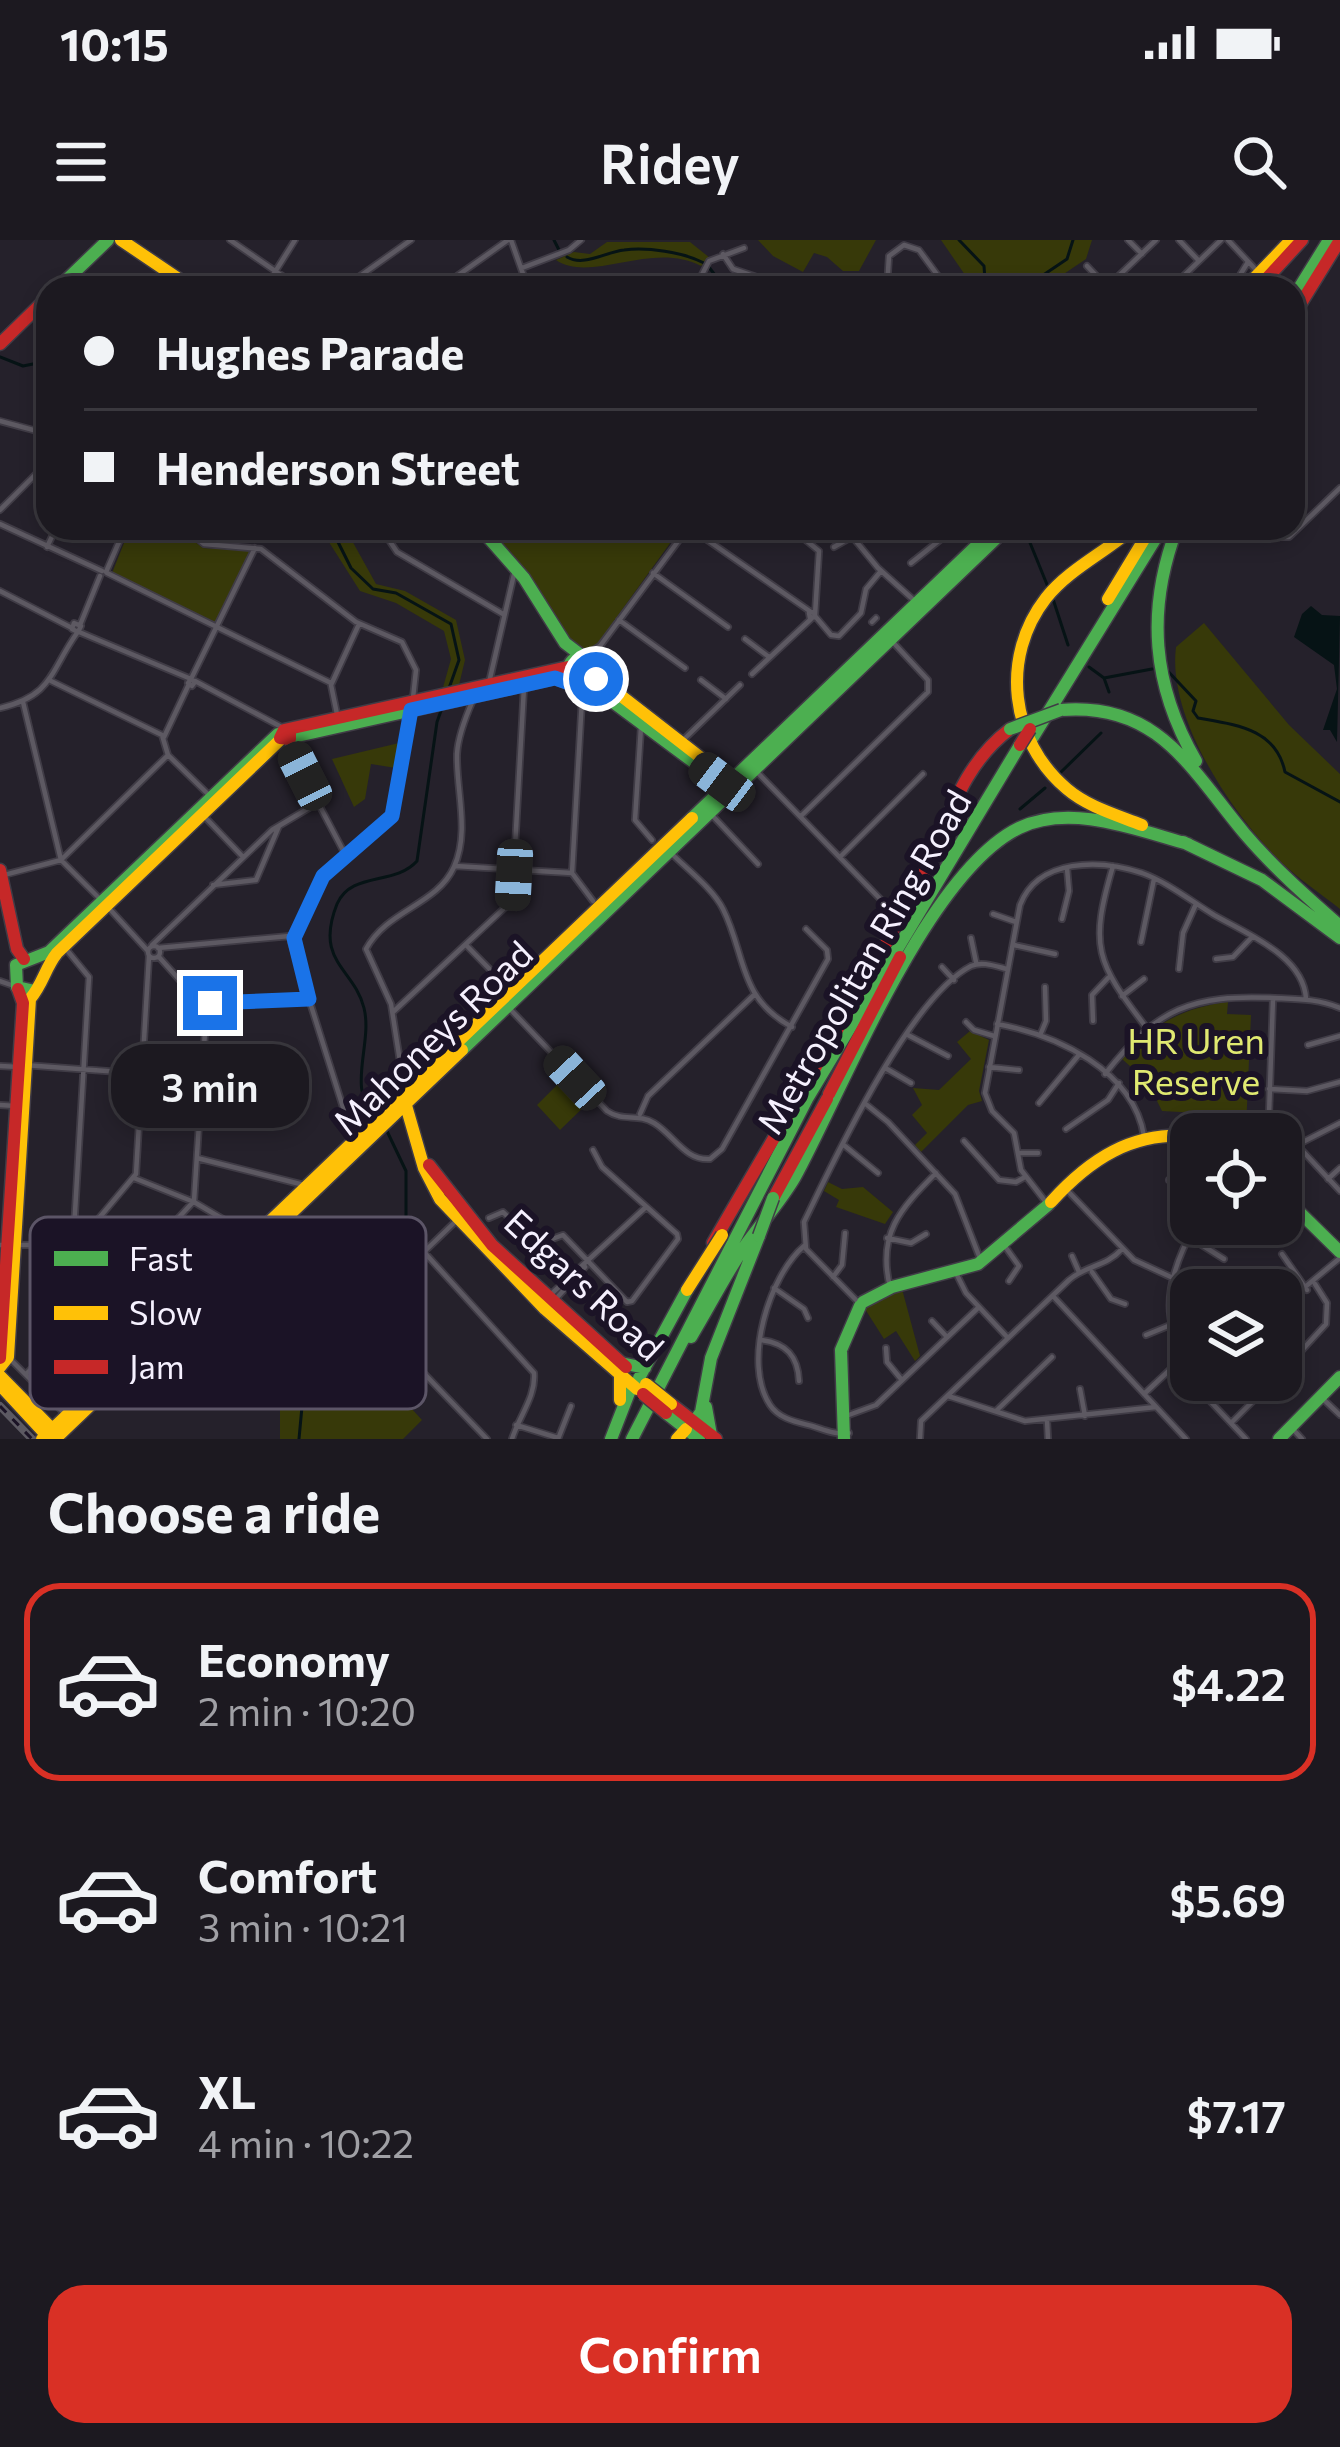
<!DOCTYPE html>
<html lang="en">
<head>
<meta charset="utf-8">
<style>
	body { margin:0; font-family:Commissioner,sans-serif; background:#29262d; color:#f1f3f6; height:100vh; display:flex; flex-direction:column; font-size:45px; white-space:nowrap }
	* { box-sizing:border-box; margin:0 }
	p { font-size:39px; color:#a0a0a5 }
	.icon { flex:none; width:66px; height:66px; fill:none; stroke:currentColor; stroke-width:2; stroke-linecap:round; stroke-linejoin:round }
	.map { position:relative; height:1199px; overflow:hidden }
	.details { display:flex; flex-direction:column; background:#1c1920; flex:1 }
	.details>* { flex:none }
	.top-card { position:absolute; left:36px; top:36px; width:1269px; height:264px; border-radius:36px; box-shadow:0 6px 18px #0003,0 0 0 3px #3a383e; display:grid; align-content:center; height:264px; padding:0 48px; background:#1c1920 }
	.buttons { position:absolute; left:1170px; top:873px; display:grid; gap:24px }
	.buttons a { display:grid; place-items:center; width:132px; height:132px; border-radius:24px; background:#1c1920; box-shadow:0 6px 18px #0003,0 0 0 3px #3a383e; font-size:60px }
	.end { position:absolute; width:54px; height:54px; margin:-27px; border:15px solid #1a73e8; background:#fff; box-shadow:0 0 0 6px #fff }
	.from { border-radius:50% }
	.bubble { position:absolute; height:84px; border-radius:36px; background:#1c1920; box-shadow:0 6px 18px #0003,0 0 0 3px #3a383e; font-size:39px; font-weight:600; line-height:84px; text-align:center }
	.car { position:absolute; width:36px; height:72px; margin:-36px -18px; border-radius:15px; box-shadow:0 0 9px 3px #0007; background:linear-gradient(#222 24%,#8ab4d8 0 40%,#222 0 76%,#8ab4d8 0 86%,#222 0) }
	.top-card b { display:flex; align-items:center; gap:42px; height:114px; font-size:45px }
	.top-card b+b { border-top:3px solid #3a383e }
	.top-card i { width:30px; height:30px; background:#f1f3f6 }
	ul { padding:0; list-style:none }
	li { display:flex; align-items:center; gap:36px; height:198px; margin:0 24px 18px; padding:0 24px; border:6px solid transparent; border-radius:36px }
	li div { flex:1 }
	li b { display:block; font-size:45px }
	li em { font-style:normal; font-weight:600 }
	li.selected { border-color:#d93025 }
	li>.icon { width:108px; height:108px; stroke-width:1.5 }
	h2 { padding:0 48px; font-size:54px; line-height:144px }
	.button { display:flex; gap:24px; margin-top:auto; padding:24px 48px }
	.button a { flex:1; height:138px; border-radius:36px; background:#d93025; color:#fff; font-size:48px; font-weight:600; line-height:138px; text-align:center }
	.status { display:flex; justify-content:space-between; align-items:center; height:84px; padding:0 60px; background:#1c1920; direction:ltr }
	.status svg { height:33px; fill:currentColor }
	header { display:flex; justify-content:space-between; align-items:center; height:156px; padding:0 48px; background:#1c1920; font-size:54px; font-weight:600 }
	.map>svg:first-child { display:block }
	.green { fill:#373909 }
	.water { fill:#061315 }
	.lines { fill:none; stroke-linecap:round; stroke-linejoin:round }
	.stream { stroke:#061315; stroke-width:3 }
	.street-casing { stroke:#403c46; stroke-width:8 }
	.fast-casing { stroke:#403c46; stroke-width:15 }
	.slow-casing { stroke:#403c46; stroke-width:15 }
	.jam-casing { stroke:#403c46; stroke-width:15 }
	.street { stroke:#5d5962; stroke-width:4.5 }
	.fast { stroke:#4caf50; stroke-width:12 }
	.slow { stroke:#ffc107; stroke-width:12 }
	.jam { stroke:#c62828; stroke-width:12 }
	.rail-casing { stroke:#5c5962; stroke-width:8 }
	.rail { stroke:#1b1326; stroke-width:3; stroke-dasharray:9; stroke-linecap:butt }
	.fast-bridge-casing { stroke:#403c46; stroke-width:15; stroke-linecap:butt }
	.slow-bridge-casing { stroke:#403c46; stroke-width:15; stroke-linecap:butt }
	.jam-bridge-casing { stroke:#403c46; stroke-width:15; stroke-linecap:butt }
	.fast-bridge { stroke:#4caf50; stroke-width:12 }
	.slow-bridge { stroke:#ffc107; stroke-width:12 }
	.jam-bridge { stroke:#c62828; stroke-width:12 }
	.route { stroke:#1a73e8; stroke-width:15 }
	.labels { text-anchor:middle; stroke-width:12; stroke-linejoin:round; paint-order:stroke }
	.street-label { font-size:36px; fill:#f5f0fe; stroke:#1b1326 }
	.park-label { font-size:36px; fill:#e0e971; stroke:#1b1326 }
	.key { fill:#1b1326; stroke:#5c5567; stroke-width:3 }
	.key-label { font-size:33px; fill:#f5f0fe }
</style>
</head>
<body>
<div class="status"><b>10:15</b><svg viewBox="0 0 49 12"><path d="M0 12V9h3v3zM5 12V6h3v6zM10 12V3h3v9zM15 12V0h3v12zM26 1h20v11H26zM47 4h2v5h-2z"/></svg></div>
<header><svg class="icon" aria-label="menu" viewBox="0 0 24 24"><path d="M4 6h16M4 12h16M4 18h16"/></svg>Ridey<svg class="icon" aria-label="search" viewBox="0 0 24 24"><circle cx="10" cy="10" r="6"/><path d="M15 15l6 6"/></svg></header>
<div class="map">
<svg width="1340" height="1199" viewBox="0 0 1340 1199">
	<rect width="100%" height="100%" fill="#25212b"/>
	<path class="green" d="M 758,0 L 876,0 L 859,31 L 843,31 L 827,17 L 814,13 L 803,32 L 773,16 Z
		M 941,0 L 1092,0 L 1086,19 L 1043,48 L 974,48 Z
		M 607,2 L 690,2 L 710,18 L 701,26 C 652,0 591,44 556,20 L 574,12 L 590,14 Z
		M 130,288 L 177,288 L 203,308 L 250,311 L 215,382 L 112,333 Z
		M 320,288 L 345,288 L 376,344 L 405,351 L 456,380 L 465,420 L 458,449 L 442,451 L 451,419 L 444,391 L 396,363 L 360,351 Z
		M 499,288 L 681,288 L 598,403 L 585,413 L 572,408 L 526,336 L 493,298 Z
		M 1204,383 L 1289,485 L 1340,534 L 1340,669 C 1321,654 1299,639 1281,622 C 1232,574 1167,478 1176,407 Z
		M 399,503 L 396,528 L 371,524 L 365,559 L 354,567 L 332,519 Z
		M 1228,762 L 1227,774 L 1251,775 L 1246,889 L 1219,879 L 1213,894 L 1196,890 L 1199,873 L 1162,871 L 1147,841 L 1122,819 C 1150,785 1185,767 1228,762 Z
		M 970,791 L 989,800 L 979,851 L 982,861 L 968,865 L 921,912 L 915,905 L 927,893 L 912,875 L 922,865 L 913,848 L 939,850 L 971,819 L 957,802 Z
		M 566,836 L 591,860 L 560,890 L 537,865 Z
		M 828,942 L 842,949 L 863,947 L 893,972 L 885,984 L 836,967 L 839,960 L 824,951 Z
		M 902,1049 L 920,1116 L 915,1121 L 896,1091 L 884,1099 L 865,1069 L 882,1055 Z
		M 326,1075 L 422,1180 L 403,1199 L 280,1199 L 280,1162 L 255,1133 L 306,1086 Z"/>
	<path class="water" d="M 1311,366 L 1322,375 L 1340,376 L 1337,502 L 1330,490 L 1323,490 L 1337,449 L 1334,425 L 1294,397 L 1302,374 Z"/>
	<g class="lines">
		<path class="stream" d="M 554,0 L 559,10
			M 959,0 L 984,26 L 985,40 L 995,48
			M 567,17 C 584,27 605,12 624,10 C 647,7 683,12 704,23
			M 708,26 L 725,48
			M 739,48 L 758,48
			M 1024,48 L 1067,19 L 1073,0
			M 0,117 L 23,126 L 48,121
			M 331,288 L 351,328 L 373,349 L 396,353 L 451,384 L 459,420 L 437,482 L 417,621 C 395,646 351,631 337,664 C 314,722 354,728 364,768 C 373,804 346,848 375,878
			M 1024,288 L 1048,347
			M 1053,359 L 1068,405
			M 1089,427 L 1104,438 L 1152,429
			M 1164,427 L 1196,461 L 1193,471 L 1198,478 C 1237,485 1276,489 1285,532 L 1340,562
			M 1104,438 L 1109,452
			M 1060,533 L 1101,493
			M 1020,569 L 1045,548
			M 299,1199 L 304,1145 L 316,1133 L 320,1106 L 319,1073 L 331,1054 L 406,986 L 406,931 L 386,889"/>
		<defs>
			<path id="street" d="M 230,0 L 300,48
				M 511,0 L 528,48
				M 1128,0 L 1142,14
				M 1179,0 L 1199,21
				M 1228,0 L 1257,31
				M 723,14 L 733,29 L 777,44
				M 1087,26 L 1107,47
				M 522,28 L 569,10 L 581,0
				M 821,38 L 821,48
				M 265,48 L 295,0
				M 343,48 L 411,0
				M 440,48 L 508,0
				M 695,48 L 709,21 L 744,8
				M 887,48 L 889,16 L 904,5 L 919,10 L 947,48
				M 1106,48 L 1156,0
				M 1171,48 L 1221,0
				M 1232,48 L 1248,22
				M 0,181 L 48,194
				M 37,233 L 48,244
				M 0,270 L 48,222
				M 0,284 L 102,331
				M 185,288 L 204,304 L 261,309 L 356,382 L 402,402 L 416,430 L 413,458
				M 381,288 L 397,312 L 503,374
				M 690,288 L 811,372
				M 791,288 L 819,311 L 815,375
				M 928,288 L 939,300
				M 1261,288 L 1279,297
				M 855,293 L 860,295 L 859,299 L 853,298 Z
				M 860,294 L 883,288
				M 1279,297 L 1289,297 L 1340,248
				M 855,300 L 878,328 L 917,363
				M 47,307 L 56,288
				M 834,307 L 853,296
				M 911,323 L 955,288
				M 106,332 L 125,288
				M 107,333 L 331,443
				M 653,333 L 728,387
				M 0,351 L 72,388
				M 809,373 L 814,372 L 815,377 L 810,378 Z
				M 815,376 L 831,395 L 839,396 L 861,373 L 866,349 L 881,331
				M 619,380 L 685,428
				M 872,382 L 876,378
				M 74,383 L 81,386 L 78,392 L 72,389 Z
				M 80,385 L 100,336
				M 79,392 L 191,439
				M 745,399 L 769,417
				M 584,416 L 600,406 L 688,288
				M 597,426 L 600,406
				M 752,434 L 811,379
				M 191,439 L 255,308
				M 191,439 L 195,442 L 192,446 L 188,443 Z
				M 701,440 L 726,459
				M 51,441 L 162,495 L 168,515 L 211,557
				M 195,441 L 287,490
				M 587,446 L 582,459 L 572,633 L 593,661
				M 488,447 L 515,330
				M 23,462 L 61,620 L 168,515
				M 0,468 C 53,456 50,431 77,393
				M 338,479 L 331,445 L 359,384
				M 641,487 L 635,580 L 652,600
				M 164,497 L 189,444
				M 285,500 L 346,616
				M 681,502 L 740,445
				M 755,530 L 887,666
				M 710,573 L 758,624
				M 202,574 L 243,617
				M 801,576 L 928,452 L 928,440 L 890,399
				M 672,614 C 688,630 713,649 723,669 C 746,715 738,758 792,787
				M 840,617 L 923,534
				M 455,626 L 572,633
				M 1113,626 C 1089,707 1096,722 1146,787
				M 0,636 L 61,620 L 101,660
				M 213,645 L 256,640 L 279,586
				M 106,665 L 148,711
				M 993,674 L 1016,682
				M 1062,679 L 1069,651 L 1067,628
				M 971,698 L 976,722
				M 1141,702 L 1154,639
				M 152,705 L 272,590 L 319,562
				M 1014,705 L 1055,714
				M148 712a6 6 0 1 1 12 0a6 6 0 1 1-12 0Z
				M 467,706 L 509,749
				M 158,708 L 290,696
				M 66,709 L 89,737 L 74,989 L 79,998
				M 159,717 L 202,765 L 309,759
				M 1216,719 L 1233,717 L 1252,697
				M 942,727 L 954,740
				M 1179,729 L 1183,693 L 1196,664
				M 0,741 L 17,747
				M 1122,756 L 1144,739
				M 1273,758 L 1269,875 L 1340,951
				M 510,769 L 607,871 C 623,882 638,873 654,883 C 674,895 685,921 710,919 L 722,909 L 828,719 L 827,710 L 806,689
				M 393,772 L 512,661 L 524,447
				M 1093,781 L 1092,755 L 1108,738
				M 966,782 L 974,790 L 994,796
				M 997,784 C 1057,795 1133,830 1144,896
				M 1041,793 L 1046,781 L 1045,747
				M 906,794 L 948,816
				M 1308,805 L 1340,796
				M 24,825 L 202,838
				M 0,826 L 19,827
				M 989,827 L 1019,830
				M 887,829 L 911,843
				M 1105,834 C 1157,768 1192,754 1275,758 C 1298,759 1319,759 1340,768
				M 404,847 L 391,764 L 366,709 C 387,670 437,665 454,627 C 470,592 456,550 457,514 C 458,497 466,476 473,460
				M 1269,849 L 1307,851 L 1340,842
				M 1039,863 L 1078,816
				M 0,865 L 16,866
				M 867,865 L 888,882 L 955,954 L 981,1021
				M 640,874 L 648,856 L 755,754
				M 1066,889 L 1108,860 L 1119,843
				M 353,899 L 291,702 L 323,636 L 392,576 L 411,470
				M 964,901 L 999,940 L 1016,942 L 1025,937
				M 1297,905 L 1340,883
				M 845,906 L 878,933
				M 1021,913 L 1038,913
				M 197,918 L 308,946
				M 134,938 L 194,962 L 250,995
				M 1328,939 L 1340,928
				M 1169,940 L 1191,941
				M 1064,947 L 1134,1020 L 1173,1038
				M 1045,961 L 1021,930 L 1014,893 L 992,871 L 985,853 L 1020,665 C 1038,618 1100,619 1142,633 C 1167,642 1191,661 1214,675 C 1247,694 1304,716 1306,759
				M 489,978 L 503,972 L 536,1005 L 563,995 L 627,1062 L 632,1061 L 678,999 L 677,994 L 602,927 L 593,910
				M 456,981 L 369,1065 L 367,1074 L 487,1199
				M 1245,984 L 1254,988
				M 1189,997 L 1224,1019
				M 887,998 L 911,1003 L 926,994
				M 0,1005 L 67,1005
				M 1004,1005 L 1019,1026 L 1009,1041
				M 804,1006 C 769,1036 742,1123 770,1165 C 779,1179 797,1182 812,1186 C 825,1190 835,1195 849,1193
				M 73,1009 L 136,934 L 149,716
				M 66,1012 L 146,1094
				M 424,1012 L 534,1133 C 536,1157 519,1176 512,1199
				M 1282,1014 L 1307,1050
				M 1072,1016 L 1079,1032
				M 1092,1032 L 1111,1059 L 1125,1064
				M 956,1033 L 966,1053 L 1008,1098
				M 833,1037 L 842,1025 L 845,993
				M 1249,1045 L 1253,1050
				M 890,1047 C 877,994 900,969 936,933
				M 774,1048 L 804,1069 L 808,1078
				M 1173,1049 L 1191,1051
				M 549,1056 L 646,967
				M 1053,1056 L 1186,1199
				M 552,1063 L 585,1027
				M 859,1063 L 806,1009 L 804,982 C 835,918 910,757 971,726 C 982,721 995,726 1007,729
				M 1281,1067 L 1340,1018
				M 932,1081 L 947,1097
				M 1146,1095 L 1168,1086
				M 761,1100 C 786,1103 798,1116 799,1141
				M 886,1108 L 887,1122 L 901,1139
				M 1186,1114 C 1155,1074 1173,1024 1196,984
				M 8,1117 L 67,1176
				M 1175,1124 L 1246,1199
				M 27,1133 L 107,1055 L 194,961 L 206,776 L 202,765
				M 1281,1133 L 1326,1084 L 1327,1063 L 1315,1044
				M 1080,1149 L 1085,1176
				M 1144,1154 L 1191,1110
				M 948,1156 L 1025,1181 L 1156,1167
				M 1321,1157 L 1340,1175
				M 996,1171 L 1052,1117
				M 846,1176 L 876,1165 L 979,1067
				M 1047,1180 L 1048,1199
				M 1231,1183 L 1274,1140
				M 516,1185 L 558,1198
				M 1291,1187 L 1302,1199
				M 558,1199 L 571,1166
				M 920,1199 L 921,1181 L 1069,1040 C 1086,1025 1106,1027 1122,1009"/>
			<path id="fast" d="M 58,48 L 108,0
				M 1293,58 L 1329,0
				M 480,288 L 524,338 L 565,403 L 582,416
				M 1177,288 C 1146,370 1152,445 1196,521
				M568 431a15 15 0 1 1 30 0a15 15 0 1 1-30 0Z
				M 590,445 L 727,547
				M 1061,470 C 1158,462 1190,528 1245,594 C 1274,628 1307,657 1340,686
				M 293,497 L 555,438 L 576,445
				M 1033,497 L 1162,288
				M 692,578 L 995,288
				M 1183,602 L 1262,640 L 1340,698
				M 35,751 L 17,747 L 16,725 L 49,712 L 278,494
				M 462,810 L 1007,288
				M 1281,954 L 1340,1012
				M 863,1062 L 892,1047 L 978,1024 L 1048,965
				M 691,1097 C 710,1066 726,1033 747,1003 C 763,981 781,961 795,937 C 844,847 927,633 1019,588 C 1071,563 1137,590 1188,604
				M 621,1123 L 645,1128
				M 639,1138 L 687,1050
				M 706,1167 L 711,1195
				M 666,1173 L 699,1199
				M 694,1182 L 701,1172 L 711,1118 L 759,996
				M 611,1199 L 632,1145
				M 632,1199 L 807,859 L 1020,505
				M 844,1199 L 841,1110 L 860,1066
				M 1279,1199 L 1340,1137"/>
			<path id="slow" d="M 121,0 L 192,48
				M 1245,48 L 1291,0
				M 1133,288 C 1106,312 1069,329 1046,358 C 1000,417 1010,501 1067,549 C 1088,567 1117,575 1142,585
				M 1108,359 L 1151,288
				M 598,432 L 602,441 L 732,542
				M 405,862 L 424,928 L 440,959 L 545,1069 L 637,1149
				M 1051,962 C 1090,919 1131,892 1191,896
				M 0,1127 L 8,1117 L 30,759 C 43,744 45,728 57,713 L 281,499
				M 620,1135 L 620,1160
				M 0,1136 L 54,1191
				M 0,1145 L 50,1199
				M 42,1199 L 692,578
				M 55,1199 L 462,810
				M 677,1199 L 686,1189"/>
			<path id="jam" d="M 1258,48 L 1302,0
				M 1293,76 L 1340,0
				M 0,104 L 48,57
				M 290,491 L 290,499 L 280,498 L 284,490 L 568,427
				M 0,630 L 17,709 L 24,719
				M 829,854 L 900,717
				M 429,925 L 492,1005 L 626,1127
				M 774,957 L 827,859
				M 713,1003 C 781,884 854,766 918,644 C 947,588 958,528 1010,489
				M 0,1118 L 23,763 L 18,749
				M 671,1164 L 716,1199"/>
		</defs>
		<use href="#street" class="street-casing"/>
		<use href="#fast" class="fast-casing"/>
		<use href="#slow" class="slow-casing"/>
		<use href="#jam" class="jam-casing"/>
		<use href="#street" class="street"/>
		<use href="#fast" class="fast"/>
		<use href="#slow" class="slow"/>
		<use href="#jam" class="jam"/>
		<defs>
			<path id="rail" d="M 0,1166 L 32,1199"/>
		</defs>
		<use href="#rail" class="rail-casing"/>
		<use href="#rail" class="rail"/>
		<defs>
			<path id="fast-bridge" d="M 1010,489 L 1061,470
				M 759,996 L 773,958"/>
			<path id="slow-bridge" d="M 687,1050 L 722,995
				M 646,1144 L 671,1164"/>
			<path id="jam-bridge" d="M 1020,505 L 1030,489
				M 643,1154 L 666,1173"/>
		</defs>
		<use href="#fast-bridge" class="fast-bridge-casing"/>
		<use href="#slow-bridge" class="slow-bridge-casing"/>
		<use href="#jam-bridge" class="jam-bridge-casing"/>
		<use href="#fast-bridge" class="fast-bridge"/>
		<use href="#slow-bridge" class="slow-bridge"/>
		<use href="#jam-bridge" class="jam-bridge"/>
	</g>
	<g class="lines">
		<path class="route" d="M 210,763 L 309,759 L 294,698 L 323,636 L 392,576 L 411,470 L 555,438 L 580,447 L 596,439"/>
	</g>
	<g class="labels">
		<g class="street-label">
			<text transform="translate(864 722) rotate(-60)" y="13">Metropolitan Ring Road</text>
			<text transform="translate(433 798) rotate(-44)" y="13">Mahoneys Road</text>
			<text transform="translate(584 1045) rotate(43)" y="13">Edgars Road</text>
		</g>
		<g class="park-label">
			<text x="1196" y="814">HR Uren<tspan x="1196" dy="41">Reserve</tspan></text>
		</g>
	</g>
	<rect x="30" y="977" width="396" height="192" rx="18" class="key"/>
	<rect x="54" y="1011" width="54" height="15" fill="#4caf50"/>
	<rect x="54" y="1066" width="54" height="14" fill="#ffc107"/>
	<rect x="54" y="1120" width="54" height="14" fill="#c62828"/>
	<g class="key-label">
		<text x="129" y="1031">Fast</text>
		<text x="129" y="1085">Slow</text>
		<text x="129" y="1139">Jam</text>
	</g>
</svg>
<div class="buttons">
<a><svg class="icon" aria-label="locate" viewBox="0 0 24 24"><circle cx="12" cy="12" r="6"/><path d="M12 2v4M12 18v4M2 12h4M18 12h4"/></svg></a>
<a><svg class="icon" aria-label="layers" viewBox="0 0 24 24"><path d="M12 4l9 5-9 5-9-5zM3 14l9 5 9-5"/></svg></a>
</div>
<i class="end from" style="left:596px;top:439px"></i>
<i class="end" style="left:210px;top:763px"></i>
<div class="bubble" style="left:111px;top:804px;width:198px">3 min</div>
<i class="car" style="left:305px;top:536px;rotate:333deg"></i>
<i class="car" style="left:722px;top:542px;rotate:307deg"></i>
<i class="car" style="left:514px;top:635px;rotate:183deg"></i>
<i class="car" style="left:575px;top:838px;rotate:317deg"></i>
<div class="top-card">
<b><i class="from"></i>Hughes Parade</b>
<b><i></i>Henderson Street</b>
</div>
</div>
<section class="details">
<h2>Choose a ride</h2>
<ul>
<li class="selected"><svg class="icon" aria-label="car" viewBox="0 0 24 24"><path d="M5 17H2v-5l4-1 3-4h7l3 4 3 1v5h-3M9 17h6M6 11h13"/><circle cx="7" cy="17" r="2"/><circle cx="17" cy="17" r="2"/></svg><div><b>Economy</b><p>2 min · 10:20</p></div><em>$4.22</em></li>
<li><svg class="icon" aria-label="car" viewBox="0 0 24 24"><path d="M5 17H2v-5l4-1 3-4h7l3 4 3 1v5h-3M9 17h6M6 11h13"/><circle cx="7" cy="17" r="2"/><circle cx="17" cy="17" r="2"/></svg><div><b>Comfort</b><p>3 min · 10:21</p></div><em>$5.69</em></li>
<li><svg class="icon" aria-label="car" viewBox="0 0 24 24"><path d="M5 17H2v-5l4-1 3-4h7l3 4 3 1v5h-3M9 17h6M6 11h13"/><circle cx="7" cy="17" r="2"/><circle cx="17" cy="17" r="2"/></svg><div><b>XL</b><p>4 min · 10:22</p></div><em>$7.17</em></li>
</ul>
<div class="button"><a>Confirm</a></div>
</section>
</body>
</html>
